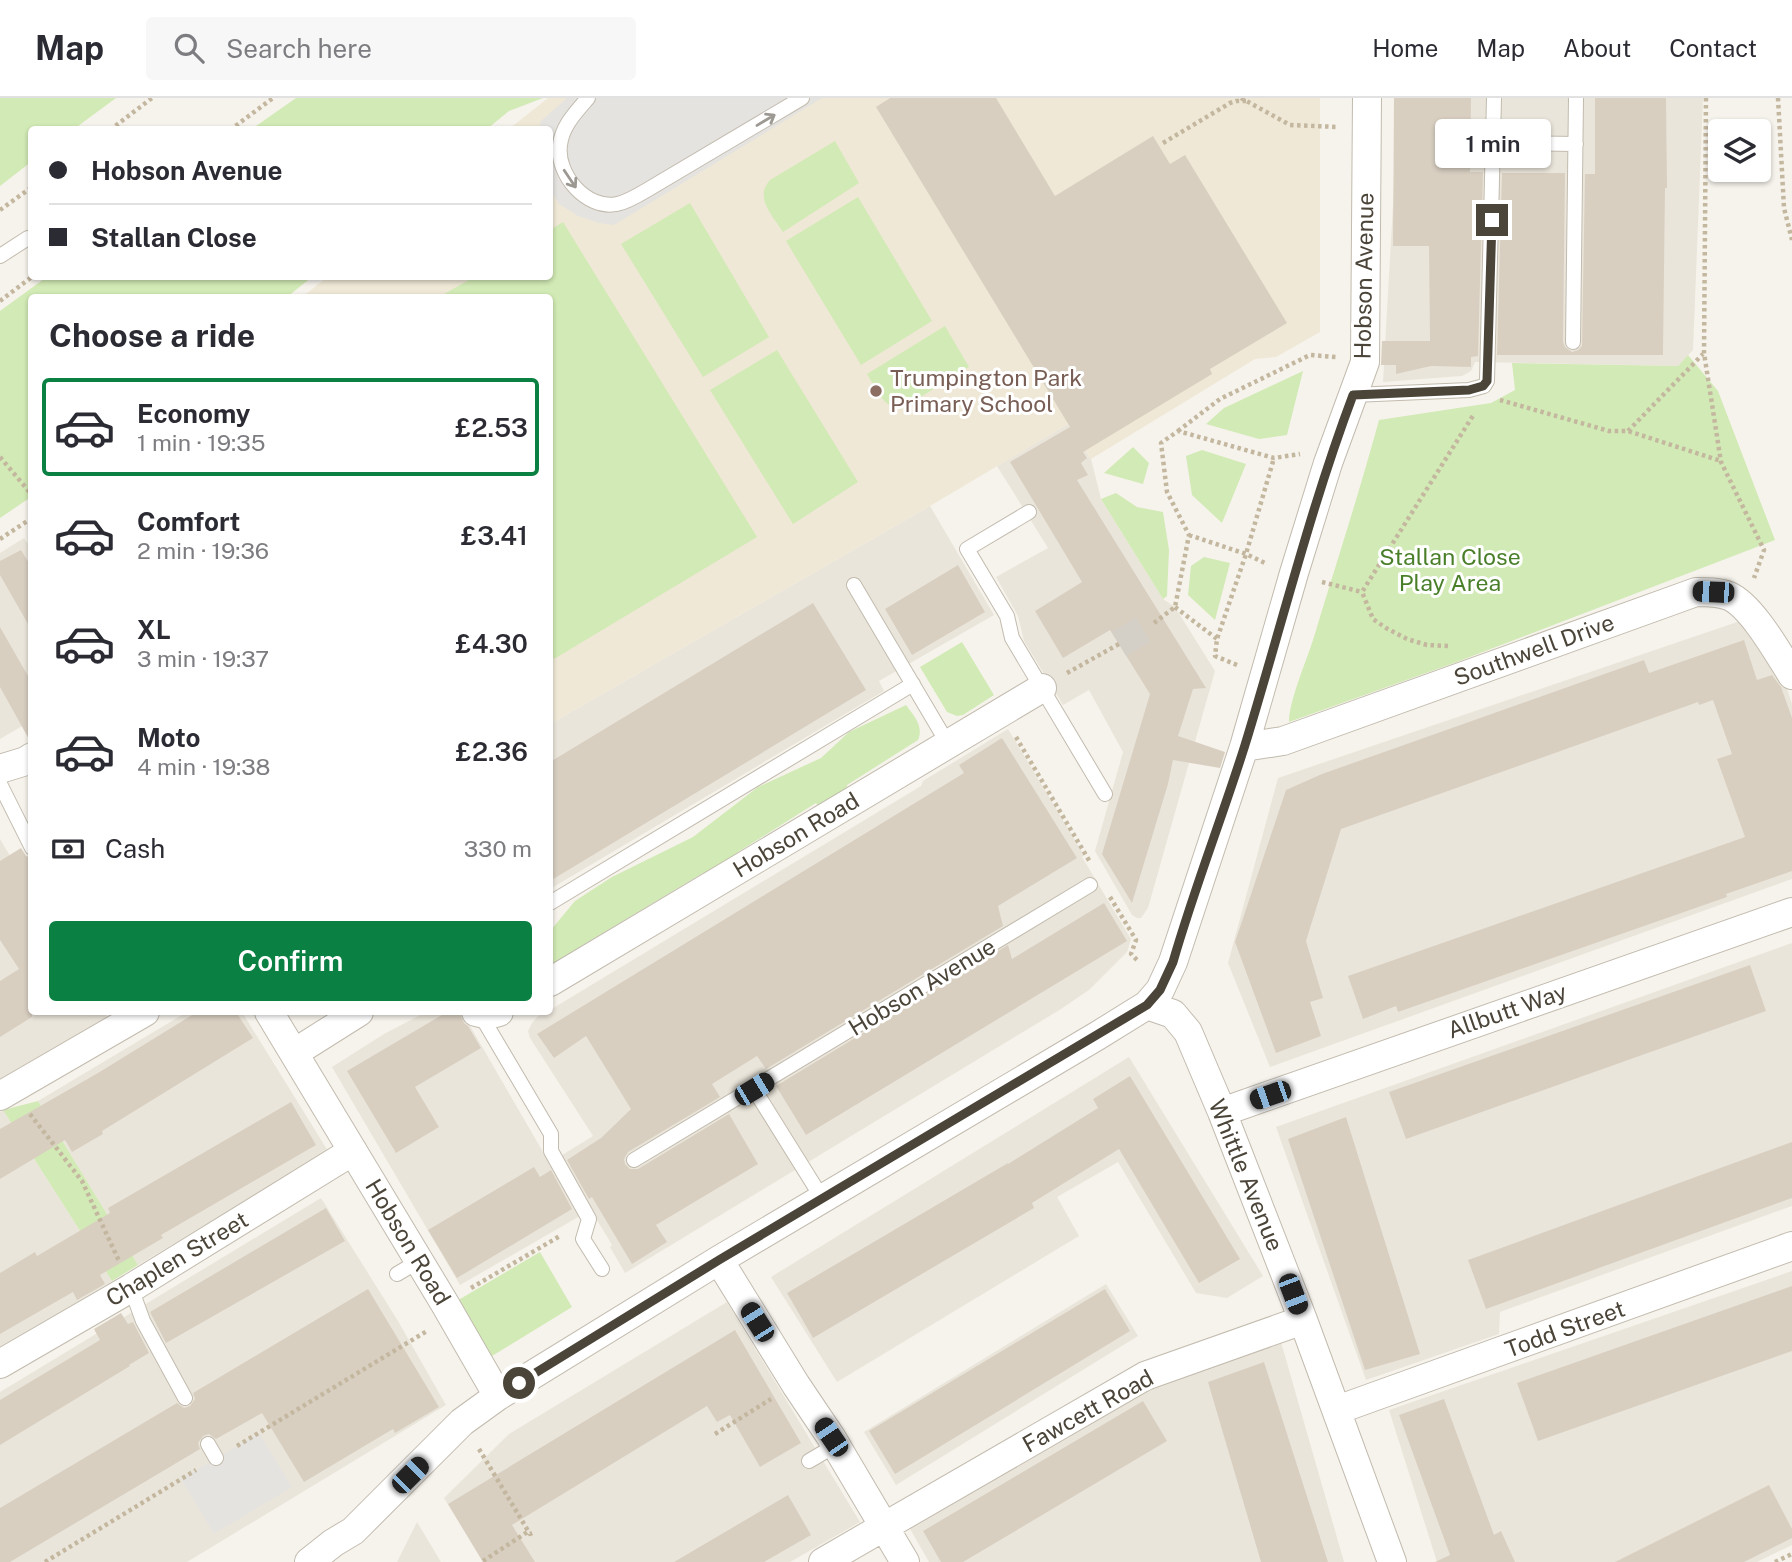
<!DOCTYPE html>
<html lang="en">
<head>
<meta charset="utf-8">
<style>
	body { margin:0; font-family:"Public Sans",sans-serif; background:#f7f7f7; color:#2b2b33; height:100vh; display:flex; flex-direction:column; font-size:26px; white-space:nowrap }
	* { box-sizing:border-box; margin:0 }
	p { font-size:23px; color:#7c7c81 }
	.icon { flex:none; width:38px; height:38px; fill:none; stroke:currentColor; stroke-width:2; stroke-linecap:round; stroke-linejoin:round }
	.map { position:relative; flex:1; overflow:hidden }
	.sheet { position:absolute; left:28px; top:196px; width:525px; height:721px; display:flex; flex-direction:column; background:#fff; border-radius:7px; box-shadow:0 2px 5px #0004 }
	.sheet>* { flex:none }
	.guide { position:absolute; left:28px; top:28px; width:525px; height:154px; border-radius:7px; box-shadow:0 2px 5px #0004; display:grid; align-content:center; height:154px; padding:0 21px; background:#fff }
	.fabs { position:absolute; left:1708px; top:21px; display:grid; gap:14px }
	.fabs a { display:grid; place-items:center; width:63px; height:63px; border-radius:7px; background:#fff; box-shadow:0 2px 5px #0004; font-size:35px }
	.end { position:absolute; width:32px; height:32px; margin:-16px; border:9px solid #4b4439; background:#fff; box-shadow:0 0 0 4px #fff }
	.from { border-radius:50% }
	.bubble { position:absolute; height:49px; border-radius:7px; background:#fff; box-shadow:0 2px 5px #0004; font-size:23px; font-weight:600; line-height:49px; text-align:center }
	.car { position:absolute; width:21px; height:42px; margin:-21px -10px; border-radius:9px; box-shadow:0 0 5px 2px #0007; background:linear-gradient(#222 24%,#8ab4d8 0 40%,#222 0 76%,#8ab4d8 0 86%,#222 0) }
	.guide b { display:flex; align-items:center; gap:24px; height:66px; font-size:26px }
	.guide b+b { border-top:2px solid #e1e1e2 }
	.guide i { width:18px; height:18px; background:#2b2b33 }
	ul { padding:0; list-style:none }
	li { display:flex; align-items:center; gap:21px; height:98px; margin:0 14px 10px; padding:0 7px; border:4px solid transparent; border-radius:7px }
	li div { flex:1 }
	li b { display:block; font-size:26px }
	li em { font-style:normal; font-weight:600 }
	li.on { border-color:#0b8043 }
	li>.icon { width:63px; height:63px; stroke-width:1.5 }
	h2 { padding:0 21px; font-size:32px; line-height:84px }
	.pay { display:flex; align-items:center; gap:18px; height:77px; padding:0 21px; font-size:26px }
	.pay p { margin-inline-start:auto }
	.cta { display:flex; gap:14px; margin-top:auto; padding:14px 21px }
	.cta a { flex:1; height:80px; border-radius:7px; background:#0b8043; color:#fff; font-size:28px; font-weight:600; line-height:80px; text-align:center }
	header { display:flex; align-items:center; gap:42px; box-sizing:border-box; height:98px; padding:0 35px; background:#fff; border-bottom:2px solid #e1e1e2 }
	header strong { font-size:33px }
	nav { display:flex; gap:38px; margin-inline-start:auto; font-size:24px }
	.search { width:490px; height:63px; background:#f7f7f7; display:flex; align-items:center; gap:18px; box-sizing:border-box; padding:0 24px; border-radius:7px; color:#7c7c81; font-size:26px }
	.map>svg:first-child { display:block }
	.residential { fill:#eae5da }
	.education { fill:#efe8d6 }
	.green { fill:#d2eab5 }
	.parking { fill:#e5e3e0 }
	.building { fill:#d8cfc1 }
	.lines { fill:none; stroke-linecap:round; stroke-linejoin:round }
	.street-tunnel { stroke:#d4d0c8; stroke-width:28; stroke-dasharray:28 14; stroke-linecap:butt }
	.lane-casing { stroke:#c2bbae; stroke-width:16 }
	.street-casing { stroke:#c2bbae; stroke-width:30 }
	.path { stroke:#c4b79f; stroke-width:4.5; stroke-dasharray:3.5 3.5; stroke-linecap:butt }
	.lane { stroke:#fff; stroke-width:14 }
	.street { stroke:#fff; stroke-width:28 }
	.oneway { stroke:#9c9892 }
	.route { stroke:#4b4439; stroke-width:9 }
	.education-dot { fill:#8d6e63; stroke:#fff; stroke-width:2.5 }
	.labels { text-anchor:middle; stroke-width:6; stroke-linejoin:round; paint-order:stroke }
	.street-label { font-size:23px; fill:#4b4439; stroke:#fff }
	.education-label { font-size:23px; fill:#785e54; stroke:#fff; text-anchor:start }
	.park-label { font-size:23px; fill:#4a7f2a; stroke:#fff }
</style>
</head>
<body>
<header>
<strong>Map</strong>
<div class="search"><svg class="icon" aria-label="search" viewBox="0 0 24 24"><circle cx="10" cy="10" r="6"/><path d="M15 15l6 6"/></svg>Search here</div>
<nav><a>Home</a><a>Map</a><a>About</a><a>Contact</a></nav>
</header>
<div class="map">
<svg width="1792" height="1464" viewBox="0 0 1792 1464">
	<rect width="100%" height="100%" fill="#f6f3ec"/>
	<path class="residential" d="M 1399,0 L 1703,0 L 1693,252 L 1678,268 L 1475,264 L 1471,273 L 1462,278 L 1383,284 Z
		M 1068,326 L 1091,361 L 1101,401 L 1163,501 L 1175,509 L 1215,573 L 1148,810 L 1141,820 L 1137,820 L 1132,817 L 1095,753 L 1123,654 L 1089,592 L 1063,607 L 1024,543 L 1018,518 L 996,479 L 1048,450 L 997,368 Z
		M 930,408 L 994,517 L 879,583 L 884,593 L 550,791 L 550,626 Z
		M 24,440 L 32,452 L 31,623 L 0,641 L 0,455 Z
		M 1746,521 L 1779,566 L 1792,606 L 1792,781 L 1270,969 L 1228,865 L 1278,680 Z
		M 1008,631 L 1084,757 L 1082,759 L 1131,841 L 1127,854 L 1089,892 L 1061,911 L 625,1175 L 610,1149 L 612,1147 L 559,1059 L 593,1038 L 530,940 L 528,933 L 532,925 L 538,918 L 550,914 L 550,912 L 921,688 L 923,683 Z
		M 0,741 L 31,793 L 32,914 L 104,914 L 108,920 L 0,984 Z
		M 1792,845 L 1792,1108 L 1500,1214 L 1499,1236 L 1366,1282 L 1276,1029 Z
		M 187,914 L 242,914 L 328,1053 L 138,1167 L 38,1003 Z
		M 426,914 L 462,914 L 580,1118 L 460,1187 L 332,969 L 384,936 Z
		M 1129,959 L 1263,1178 L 1227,1200 L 1196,1195 L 1118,1064 L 1057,1099 L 1079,1138 L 837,1284 L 771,1179 Z
		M 3,1012 L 112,1183 L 0,1250 L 0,1014 Z
		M 321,1100 L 398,1223 L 446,1307 L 187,1464 L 0,1464 L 0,1294 Z
		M 1792,1173 L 1792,1447 L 1757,1464 L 1437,1464 L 1389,1312 Z
		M 1106,1186 L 1138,1238 L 896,1387 L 864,1334 Z
		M 727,1204 L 860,1424 L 790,1464 L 483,1464 L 444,1400 L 509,1336 Z
		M 1281,1244 L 1344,1464 L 929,1464 L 909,1429 L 1153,1284 Z
		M 417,1424 L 441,1464 L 397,1464 Z"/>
	<path class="education" d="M 548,0 L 1320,0 L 1320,234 L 1276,259 L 1255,261 L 1091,361 L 1068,326 L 930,408 L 550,626 L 550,200 L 301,200 L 327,179 L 550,178 L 550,32 L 509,31 Z"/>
	<path class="green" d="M 0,0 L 116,0 L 74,31 L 32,32 L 31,64 L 0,88 Z
		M 296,0 L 543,0 L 509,13 L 487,31 L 252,31 Z
		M 835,43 L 859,85 L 783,134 C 772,117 754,99 770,82 Z
		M 858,99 L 932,223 L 861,267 L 786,143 Z
		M 690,105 L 769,239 L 703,279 L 621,146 Z
		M 563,124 L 757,439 L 554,561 L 550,554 L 550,200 L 439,199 L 474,179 L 550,178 L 550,132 Z
		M 48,178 L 312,178 L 312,179 L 287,199 L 32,200 L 31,399 L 0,420 L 0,213 Z
		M 945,228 L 969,269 L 901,311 C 883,310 876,290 867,276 Z
		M 777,252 L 858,384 L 793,426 L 710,292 Z
		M 1688,257 L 1718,293 L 1775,442 L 1454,565 L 1289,624 C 1289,603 1306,564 1313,542 C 1335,469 1359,396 1379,322 L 1491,305 L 1515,292 L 1512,265 L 1678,268 Z
		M 1303,273 L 1287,337 L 1259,341 L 1206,326 L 1224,310 Z
		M 1133,349 L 1149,365 L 1143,386 L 1104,375 Z
		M 1202,352 L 1246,366 L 1222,425 L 1192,397 L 1186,358 Z
		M 1116,395 L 1137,409 L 1163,414 L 1169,452 L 1167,498 L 1163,501 L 1101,401 Z
		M 1204,459 L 1230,465 L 1215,522 L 1188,497 L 1191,468 Z
		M 962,544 L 994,597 L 963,617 L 957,618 L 947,614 L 920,569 Z
		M 906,607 C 914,618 924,628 918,642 L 847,687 L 848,702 L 823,716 L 816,705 L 738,754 L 733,769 L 708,784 L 703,775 L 578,850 L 563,872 L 553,866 L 550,868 L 550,833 L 575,803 L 612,779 L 693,739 L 758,689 L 821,660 L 849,634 Z
		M 38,1003 L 138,1167 L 112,1183 L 3,1012 Z
		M 540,1154 L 572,1209 L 487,1261 L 455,1204 Z"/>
	<path class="parking" d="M 567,0 L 822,0 L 614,127 L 599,125 L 578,118 L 559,106 L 550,92 L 550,32 L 539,32 L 541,23 Z
		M 259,1335 L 292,1389 L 214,1436 L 181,1381 Z"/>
	<path class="building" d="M 890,0 L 996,0 L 1055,98 L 1153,38 L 1170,66 L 1185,57 L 1287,225 L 1210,271 L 1212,276 L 1083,354 L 1087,360 L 1081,365 L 1088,377 L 1077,382 L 1206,590 L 1193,591 L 1178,638 L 1225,654 L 1220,670 L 1173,662 L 1168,686 L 1132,805 L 1102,756 L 1150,596 L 1110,532 L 1063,560 L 1035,513 L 1082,484 L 1010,364 L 1070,329 L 876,9 Z
		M 1394,0 L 1471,0 L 1470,74 L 1483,74 L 1478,258 L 1471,259 L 1471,269 L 1431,268 L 1396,276 L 1396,267 L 1381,267 L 1382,243 L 1430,243 L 1429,148 L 1393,148 Z
		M 1595,0 L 1666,0 L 1667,90 L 1665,90 L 1663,257 L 1497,257 L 1502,75 L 1565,75 L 1563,244 L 1565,249 L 1572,254 L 1578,252 L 1582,248 L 1585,76 L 1595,76 Z
		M 21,452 L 32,470 L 32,533 L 0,477 L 0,463 Z
		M 958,467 L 985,514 L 912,557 L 885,511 Z
		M 813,505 L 866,592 L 550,783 L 550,664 Z
		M 0,529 L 32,585 L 32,642 L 30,643 L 0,589 Z
		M 1744,542 L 1757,582 L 1772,577 L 1781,589 L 1792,620 L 1792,773 L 1726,796 L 1727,799 L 1398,914 L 1396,908 L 1363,921 L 1348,878 L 1745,739 L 1717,661 L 1732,656 L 1713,602 L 1699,607 L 1698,604 L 1341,731 L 1306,843 L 1323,900 L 1310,904 L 1321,938 L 1276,955 L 1235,844 L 1286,692 L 1322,676 L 1644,562 L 1649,575 Z
		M 1002,640 L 1077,760 L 998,808 L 1003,828 L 766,971 L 757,958 L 712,986 L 720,999 L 628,1054 L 624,1061 L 625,1066 L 630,1071 L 638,1071 L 729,1016 L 758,1066 L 656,1127 L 667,1144 L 632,1166 L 592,1099 L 589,1101 L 567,1062 L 601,1040 L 631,1011 L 586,938 L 554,960 L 537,936 L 964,675 L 959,667 Z
		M 21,750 L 26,758 L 32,760 L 32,919 L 0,939 L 0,883 L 19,871 L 0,842 L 0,763 Z
		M 1104,805 L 1127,843 L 806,1037 L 776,988 L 1008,847 L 1012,861 Z
		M 1750,867 L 1766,913 L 1406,1041 L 1389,994 Z
		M 197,914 L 236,914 L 253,940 L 102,1033 L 103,1036 L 72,1054 L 65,1042 L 0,1081 L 0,1031 L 98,975 Z
		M 447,914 L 459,914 L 464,925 L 468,928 L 481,950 L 415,989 L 439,1029 L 396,1055 L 347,973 Z
		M 1130,978 L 1240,1161 L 1199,1185 L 1119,1051 L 1032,1105 L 1034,1110 L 813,1240 L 787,1195 L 1008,1065 L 1008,1066 L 1098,1010 L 1093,1001 Z
		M 291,1004 L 316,1047 L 161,1137 L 163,1140 L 100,1177 L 105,1186 L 77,1202 L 73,1194 L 0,1236 L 0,1175 L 35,1154 L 37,1158 L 110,1115 L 108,1110 Z
		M 1346,1019 L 1420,1256 L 1365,1272 L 1288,1041 Z
		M 1792,1044 L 1792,1100 L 1486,1211 L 1468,1162 Z
		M 534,1069 L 540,1079 L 551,1072 L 572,1111 L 457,1180 L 428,1132 Z
		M 326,1110 L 345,1143 L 166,1245 L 150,1214 Z
		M 1792,1188 L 1792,1253 L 1538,1343 L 1517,1285 Z
		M 368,1191 L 439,1309 L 395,1335 L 393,1331 L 304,1384 L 262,1315 L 216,1341 L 209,1336 L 203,1338 L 198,1345 L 200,1351 L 10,1464 L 0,1464 L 0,1410 L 177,1305 L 184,1310 L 190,1308 L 195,1301 L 193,1295 Z
		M 1105,1191 L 1130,1233 L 895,1376 L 869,1333 Z
		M 121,1215 L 128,1226 L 133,1224 L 149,1255 L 129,1267 L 130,1268 L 0,1347 L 0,1302 L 100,1242 L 94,1231 Z
		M 735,1232 L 801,1345 L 760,1369 L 730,1317 L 717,1324 L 707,1308 L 512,1427 L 535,1464 L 483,1464 L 448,1406 Z
		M 1264,1264 L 1328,1464 L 1261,1464 L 1208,1284 Z
		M 1444,1301 L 1494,1437 L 1501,1433 L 1515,1464 L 1435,1464 L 1450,1457 L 1399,1317 Z
		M 1143,1303 L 1167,1343 L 963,1464 L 941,1464 L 923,1433 Z
		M 1769,1387 L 1792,1431 L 1792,1440 L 1744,1464 L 1615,1464 Z
		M 788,1397 L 811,1437 L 764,1464 L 674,1464 Z"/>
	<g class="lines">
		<path class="street-tunnel" d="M 1119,546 L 1154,525"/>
		<defs>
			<path id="lane" d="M 588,0 C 576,14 562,28 560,47 C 556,76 586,112 617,106 C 627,104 637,98 647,92 L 802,0
				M 1493,45 L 1576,46
				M 0,158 L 28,140
				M 1573,244 L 1576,0
				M 1353,297 L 1469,292 L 1484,288 L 1487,283 L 1494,0
				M 1029,414 L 967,451 L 1007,518 L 1012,540 L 1105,696
				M 854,487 L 948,646
				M 0,686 L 32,750
				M 550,805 L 913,586
				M 480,916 L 551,1036 L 551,1053 L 589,1121 L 583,1141 L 602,1171
				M 754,991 L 822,1100
				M 634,1062 L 1090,787
				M 397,1176 L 419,1163
				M 131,1190 L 143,1223 L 185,1300
				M 208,1346 L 216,1360
				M 809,1363 L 836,1347"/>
			<path id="street" d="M 1244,649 L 1283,643 L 1696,494 C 1707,494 1719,494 1729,498 C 1752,508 1778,555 1792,577
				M 0,671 L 26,663 L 32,659
				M 550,884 L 1042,590
				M 1147,907 L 1173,916 L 1188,934 L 1222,1014 L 1303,1222 L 1392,1464
				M 269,914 L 445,1206 L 498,1298
				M 476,914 L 488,917 L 499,914
				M 294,955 L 359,914
				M 0,998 L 145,914
				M 1222,1014 L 1792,814
				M 719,1162 L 796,1287 L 831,1339 L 905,1464
				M 0,1266 L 131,1190 L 353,1053
				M 1337,1312 L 1792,1148
				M 309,1464 L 333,1445 L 353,1433 L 462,1324 L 498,1298 L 719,1162 L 1097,938 L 1147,907 L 1160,892 L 1173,864 L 1244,649 L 1294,475 L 1328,365 L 1365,264 L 1367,0
				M 823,1464 L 1145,1278 L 1303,1222"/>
		</defs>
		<use href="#lane" class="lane-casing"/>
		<use href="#street" class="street-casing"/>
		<path class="path" d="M 1241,0 L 1290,27 L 1338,29
			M 1706,0 L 1704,255 L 1721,364 L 1764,452 L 1754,480
			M 1778,0 L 1784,110 L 1792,142
			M 110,32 L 152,0
			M 230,32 L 273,0
			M 1163,45 L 1230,5 L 1236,3 L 1246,3
			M 0,112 L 32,89
			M 0,203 L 33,178
			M 1500,302 L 1609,333 L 1628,333 L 1721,363
			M 1178,333 L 1220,301 L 1310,257 L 1336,259
			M 1628,333 L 1703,256
			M 0,359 L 32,397
			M 1189,437 L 1246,456 L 1267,466
			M 0,441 L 32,420
			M 1322,484 L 1362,494
			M 1175,509 L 1217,541
			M 1154,525 L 1175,509 L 1189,437 L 1167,394 L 1161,345 L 1178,333 L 1274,360 L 1300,356
			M 1448,548 L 1427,547 L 1407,541 L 1386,530 L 1373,521 L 1362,494 L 1474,316
			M 1237,567 L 1215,558 L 1217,541 L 1246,456 L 1274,360
			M 1067,575 L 1119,546
			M 1016,639 L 1090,764
			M 1110,799 L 1136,842 L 1131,856 L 1138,863
			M 30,1016 L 82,1083 L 119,1163
			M 471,1190 L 560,1138
			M 715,1336 L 771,1301
			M 237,1348 L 427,1233
			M 479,1351 L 530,1436 L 535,1434
			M 483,1463 L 529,1433
			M 45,1464 L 196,1372
			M 1775,1464 L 1792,1456"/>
		<use href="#lane" class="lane"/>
		<use href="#street" class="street"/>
	</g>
	<defs><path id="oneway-shaft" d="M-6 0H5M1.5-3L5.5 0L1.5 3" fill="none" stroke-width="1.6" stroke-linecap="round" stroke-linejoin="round" transform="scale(1.75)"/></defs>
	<g class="oneway">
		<use href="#oneway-shaft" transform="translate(766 22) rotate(-31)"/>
		<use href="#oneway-shaft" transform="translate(570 81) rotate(56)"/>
	</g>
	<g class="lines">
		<path class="route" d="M 519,1285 L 719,1162 L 1147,907 L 1160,892 L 1173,864 C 1194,791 1222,720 1245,647 C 1281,530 1310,411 1353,297 L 1469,292 L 1483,288 L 1487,283 L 1492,122"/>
	</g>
	<circle class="education-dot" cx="876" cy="293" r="7"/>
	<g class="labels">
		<g class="street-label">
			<text transform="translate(1364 178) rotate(-89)" y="8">Hobson Avenue</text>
			<text transform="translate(1534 552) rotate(-20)" y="8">Southwell Drive</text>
			<text transform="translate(796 737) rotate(-31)" y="8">Hobson Road</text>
			<text transform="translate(922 889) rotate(-31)" y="8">Hobson Avenue</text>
			<text transform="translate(1507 913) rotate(-19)" y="8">Allbutt Way</text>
			<text transform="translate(1246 1077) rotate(68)" y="8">Whittle Avenue</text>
			<text transform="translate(408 1144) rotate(59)" y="8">Hobson Road</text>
			<text transform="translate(177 1161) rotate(-31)" y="8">Chaplen Street</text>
			<text transform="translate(1565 1231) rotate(-20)" y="8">Todd Street</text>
			<text transform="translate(1088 1313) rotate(-29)" y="8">Fawcett Road</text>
		</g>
		<g class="education-label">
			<text x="890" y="288">Trumpington Park<tspan x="890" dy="26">Primary School</tspan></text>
		</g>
		<g class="park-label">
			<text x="1450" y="467">Stallan Close<tspan x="1450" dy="26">Play Area</tspan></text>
		</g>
	</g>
</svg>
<div class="fabs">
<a><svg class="icon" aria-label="layers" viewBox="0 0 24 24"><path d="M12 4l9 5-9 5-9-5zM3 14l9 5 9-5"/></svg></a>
</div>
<i class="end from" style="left:519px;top:1285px"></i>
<i class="end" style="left:1492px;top:122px"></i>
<div class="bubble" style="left:1435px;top:21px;width:116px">1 min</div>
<i class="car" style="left:1713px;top:494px;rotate:272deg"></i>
<i class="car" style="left:754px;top:991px;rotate:59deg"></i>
<i class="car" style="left:1270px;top:997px;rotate:251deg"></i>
<i class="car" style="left:1293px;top:1196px;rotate:159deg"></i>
<i class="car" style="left:757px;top:1224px;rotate:328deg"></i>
<i class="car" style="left:831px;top:1339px;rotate:326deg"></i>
<i class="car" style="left:410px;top:1377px;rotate:45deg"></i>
<div class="guide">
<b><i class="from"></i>Hobson Avenue</b>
<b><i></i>Stallan Close</b>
</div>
<section class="sheet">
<h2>Choose a ride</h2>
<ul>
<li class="on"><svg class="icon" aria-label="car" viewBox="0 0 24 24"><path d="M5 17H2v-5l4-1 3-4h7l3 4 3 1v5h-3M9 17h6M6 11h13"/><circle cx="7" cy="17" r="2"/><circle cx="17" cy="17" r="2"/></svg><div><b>Economy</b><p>1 min · 19:35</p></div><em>£2.53</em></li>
<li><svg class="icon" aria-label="car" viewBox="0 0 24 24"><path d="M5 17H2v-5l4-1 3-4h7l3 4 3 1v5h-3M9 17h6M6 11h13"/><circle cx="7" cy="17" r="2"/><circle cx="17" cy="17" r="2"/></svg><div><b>Comfort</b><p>2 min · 19:36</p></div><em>£3.41</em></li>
<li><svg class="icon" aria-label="car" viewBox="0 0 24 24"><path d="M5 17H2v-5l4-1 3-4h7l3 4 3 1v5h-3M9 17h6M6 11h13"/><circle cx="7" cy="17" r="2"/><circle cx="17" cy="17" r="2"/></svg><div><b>XL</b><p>3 min · 19:37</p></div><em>£4.30</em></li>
<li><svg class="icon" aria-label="car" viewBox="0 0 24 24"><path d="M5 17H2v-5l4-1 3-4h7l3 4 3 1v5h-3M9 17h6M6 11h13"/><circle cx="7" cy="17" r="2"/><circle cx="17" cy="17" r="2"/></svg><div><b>Moto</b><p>4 min · 19:38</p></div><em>£2.36</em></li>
</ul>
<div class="pay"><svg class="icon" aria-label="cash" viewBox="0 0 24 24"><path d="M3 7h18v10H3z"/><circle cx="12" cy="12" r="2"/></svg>Cash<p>330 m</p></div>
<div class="cta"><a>Confirm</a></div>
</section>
</div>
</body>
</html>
